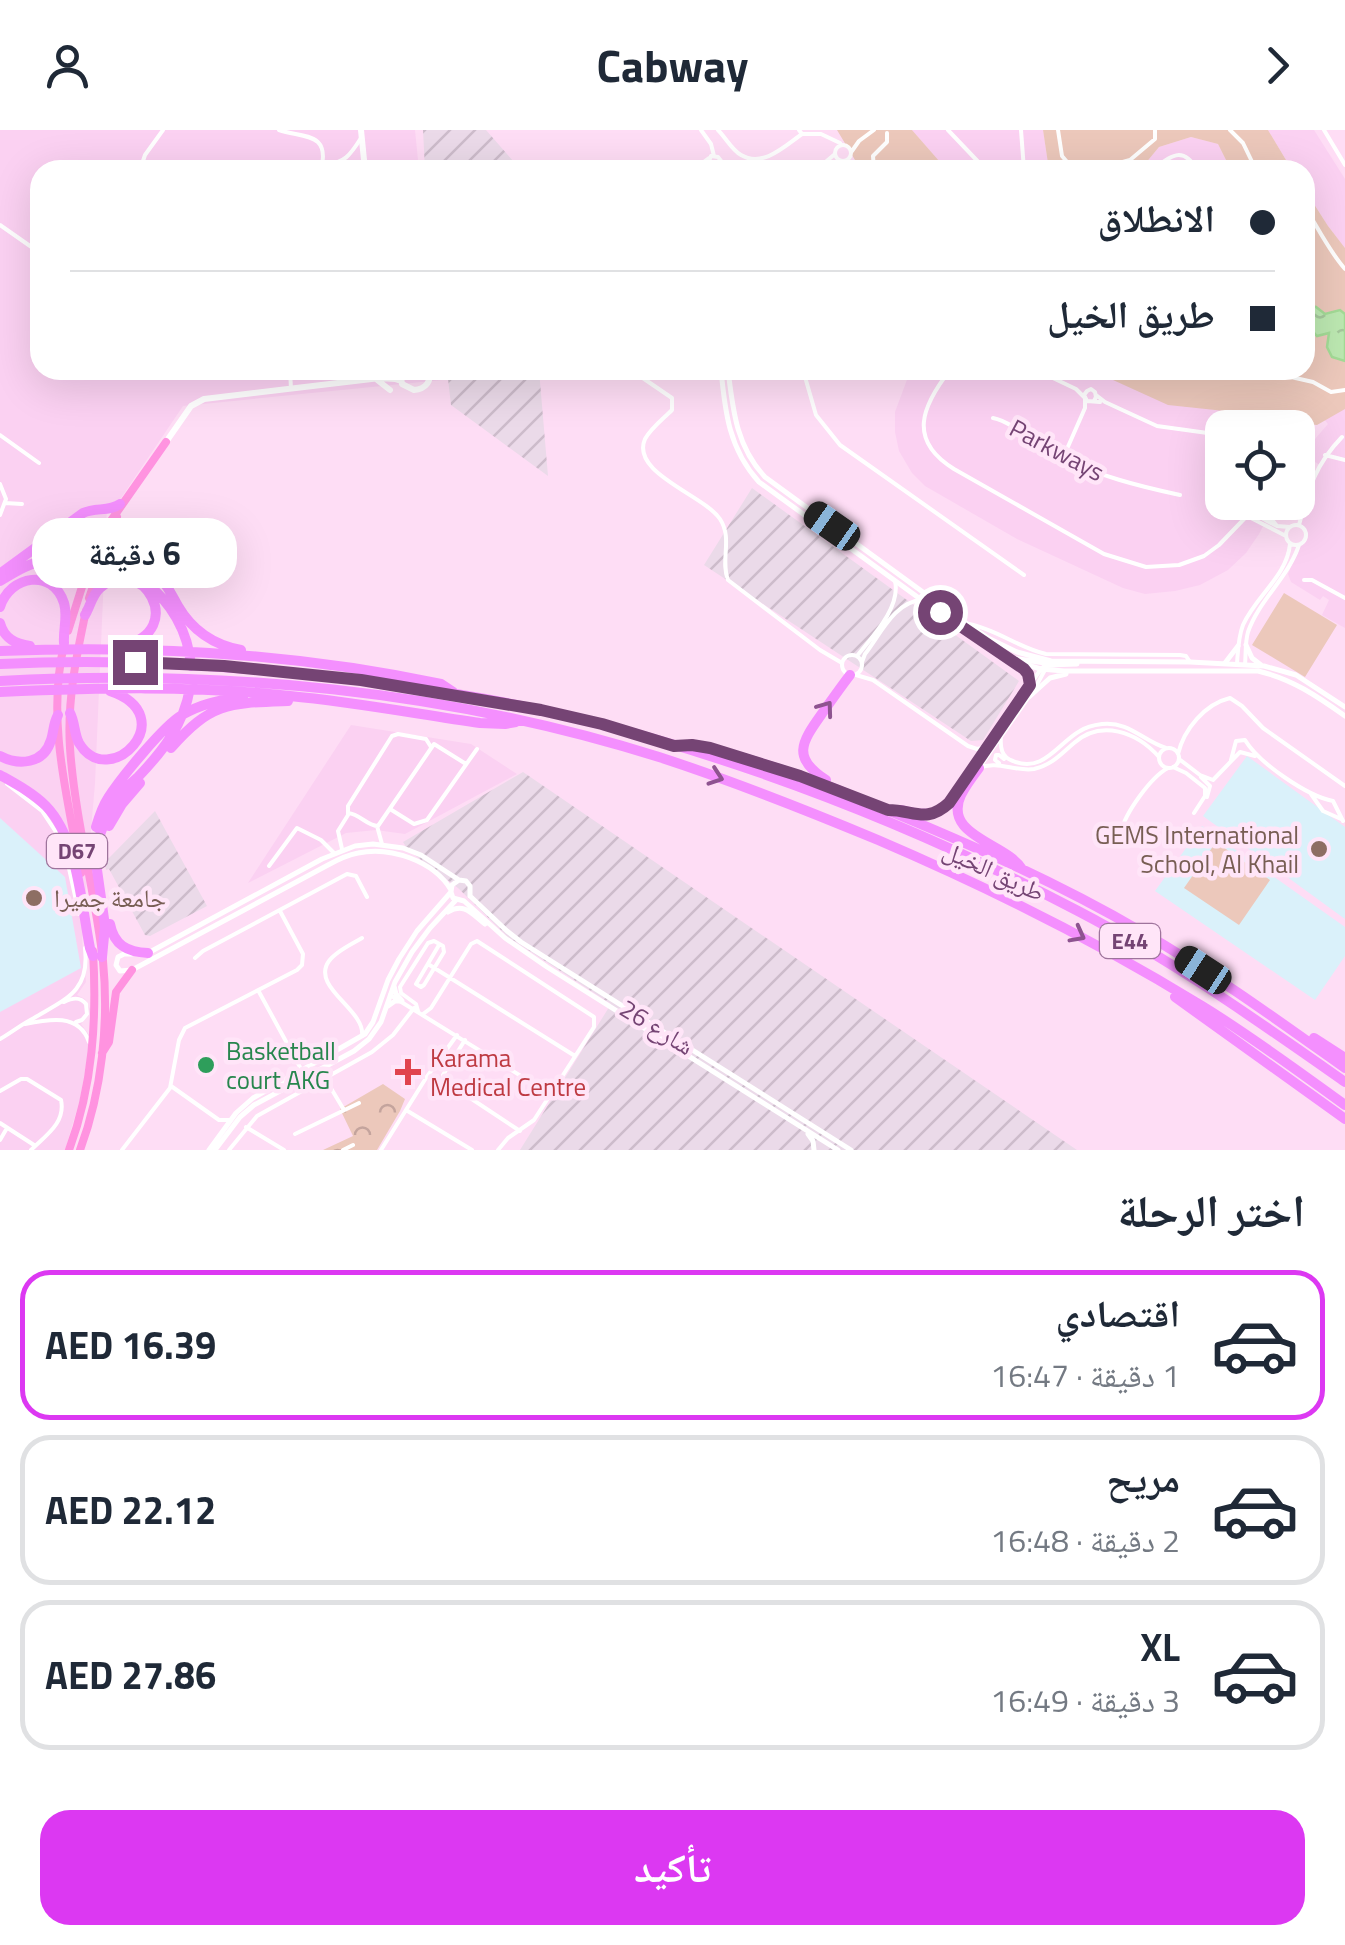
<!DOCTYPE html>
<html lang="ar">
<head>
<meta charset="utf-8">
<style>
	body { margin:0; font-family:"Titillium Web","Noto Naskh Arabic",sans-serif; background:#f6f6f7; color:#1f2937; direction:rtl; height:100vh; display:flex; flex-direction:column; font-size:38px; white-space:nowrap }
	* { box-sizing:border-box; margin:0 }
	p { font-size:32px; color:#747a83 }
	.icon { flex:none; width:55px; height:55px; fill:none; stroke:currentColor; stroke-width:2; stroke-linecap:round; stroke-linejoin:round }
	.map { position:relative; height:1020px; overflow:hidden; direction:ltr }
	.details { display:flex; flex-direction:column; background:#fff; flex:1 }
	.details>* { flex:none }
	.hud { position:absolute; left:30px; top:30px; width:1285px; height:220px; border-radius:30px; box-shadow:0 10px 40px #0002; direction:rtl; display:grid; align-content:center; height:220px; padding:0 40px; background:#fff }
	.buttons { position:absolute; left:1205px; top:280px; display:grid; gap:20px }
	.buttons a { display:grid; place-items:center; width:110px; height:110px; border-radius:20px; background:#fff; box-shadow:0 10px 40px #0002; font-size:50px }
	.end { position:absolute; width:45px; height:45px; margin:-22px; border:12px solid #754474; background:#fff; box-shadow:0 0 0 5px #fff }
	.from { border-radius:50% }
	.bubble { position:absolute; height:70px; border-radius:30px; background:#fff; box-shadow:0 10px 40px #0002; font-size:32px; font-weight:700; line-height:70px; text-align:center; direction:rtl }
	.car { position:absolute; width:30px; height:60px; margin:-30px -15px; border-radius:12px; box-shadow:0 0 8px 2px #0007; background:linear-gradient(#222 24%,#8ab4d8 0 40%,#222 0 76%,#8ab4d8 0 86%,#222 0) }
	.hud b { display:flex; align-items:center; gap:35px; height:95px; font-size:38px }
	.hud b+b { border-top:2px solid #e0e1e3 }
	.hud i { width:25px; height:25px; background:#1f2937 }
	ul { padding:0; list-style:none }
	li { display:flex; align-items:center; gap:30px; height:150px; margin:0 20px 15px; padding:0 20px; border:5px solid #e0e1e3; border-radius:30px }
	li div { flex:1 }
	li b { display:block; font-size:38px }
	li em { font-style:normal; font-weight:700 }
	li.selected { border-color:#dc38f2 }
	li>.icon { width:90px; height:90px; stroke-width:1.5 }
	h2 { padding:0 40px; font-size:45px; line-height:120px }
	.primary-button { display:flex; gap:20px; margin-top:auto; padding:20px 40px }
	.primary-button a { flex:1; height:115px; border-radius:30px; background:#dc38f2; color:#fff; font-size:40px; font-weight:700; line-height:115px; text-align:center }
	header { display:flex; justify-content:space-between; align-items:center; height:130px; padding:0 40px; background:#fff; font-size:45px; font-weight:700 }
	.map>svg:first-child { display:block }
	.residential { fill:#fbd1f2 }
	.industrial { fill:url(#industrial-furrows) }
	.education { fill:#daf1fa }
	.grass { fill:#ecc8bb }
	.park { fill:url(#park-crowns) }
	.water { fill:url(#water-ripples); stroke:#a3db96; stroke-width:2.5 }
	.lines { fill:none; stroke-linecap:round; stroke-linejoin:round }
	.minor { stroke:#fff; stroke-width:4 }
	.tertiary { stroke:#fff; stroke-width:5 }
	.secondary { stroke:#fff; stroke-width:6 }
	.primary { stroke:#ff93e0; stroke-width:8 }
	.motorway { stroke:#f48ffe; stroke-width:10 }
	.oneway { stroke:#8e5390 }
	.route { stroke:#754474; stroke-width:12 }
	.education-dot { fill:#8d6e63; stroke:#ffe5f8; stroke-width:4 }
	.leisure-dot { fill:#2e9e5b; stroke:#ffe5f8; stroke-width:4 }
	.health-dot { fill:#e0444e; stroke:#ffe5f8; stroke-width:4 }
	.labels { text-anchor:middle; stroke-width:9; stroke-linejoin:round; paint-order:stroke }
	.shield { fill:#ffe5f8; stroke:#9e749c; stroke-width:2.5 }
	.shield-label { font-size:22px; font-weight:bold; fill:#754474 }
	.street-label { font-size:25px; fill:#754474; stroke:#ffe5f8 }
	.education-label { font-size:25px; fill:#785e54; stroke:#ffe5f8; text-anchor:end }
	.leisure-label { font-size:25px; fill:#27864d; stroke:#ffe5f8; text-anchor:start }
	.health-label { font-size:25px; fill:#be3a42; stroke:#ffe5f8; text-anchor:start }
</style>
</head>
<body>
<header><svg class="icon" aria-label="forward" viewBox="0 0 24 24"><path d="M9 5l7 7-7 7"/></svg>Cabway<svg class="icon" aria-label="person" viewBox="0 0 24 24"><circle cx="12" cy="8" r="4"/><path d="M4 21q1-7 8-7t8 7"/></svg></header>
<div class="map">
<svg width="1345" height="1020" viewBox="0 0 1345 1020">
	<defs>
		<pattern id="industrial-furrows" width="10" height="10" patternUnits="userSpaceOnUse" patternTransform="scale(2.5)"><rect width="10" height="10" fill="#ebdae9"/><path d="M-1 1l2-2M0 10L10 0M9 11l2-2" fill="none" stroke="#cdbccb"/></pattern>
		<pattern id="park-crowns" width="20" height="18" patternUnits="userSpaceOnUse" patternTransform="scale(2.5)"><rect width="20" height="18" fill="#ecc8bb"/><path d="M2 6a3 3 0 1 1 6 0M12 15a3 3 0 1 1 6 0" fill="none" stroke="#c4a49d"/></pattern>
		<pattern id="water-ripples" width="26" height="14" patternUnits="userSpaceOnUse" patternTransform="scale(2.5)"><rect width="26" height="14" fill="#bce8b1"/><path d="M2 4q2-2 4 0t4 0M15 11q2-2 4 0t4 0" fill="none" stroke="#a5c89c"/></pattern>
	</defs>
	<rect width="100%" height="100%" fill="#feddf5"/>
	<path class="residential" d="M 0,0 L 415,0 L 419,40 L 40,40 L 40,240 L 440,240 L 442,250 L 183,276 L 117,374 L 107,376 L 95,653 L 82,808 L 86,852 L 77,865 L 85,869 L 90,879 L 89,885 L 81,894 L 90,906 L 90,912 L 80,969 L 65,1020 L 0,1020 Z
		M 912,0 L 1043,0 L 1049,40 L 947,40 Z
		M 1268,0 L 1314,0 L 1345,49 L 1345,118 L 1328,96 L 1305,60 L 1305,40 L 1292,40 Z
		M 1191,7 L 1218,14 L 1231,40 L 1140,40 L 1159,17 Z
		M 897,240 L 1098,240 L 1243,281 L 1264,297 L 1222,298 L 1222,372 L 1275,373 L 1259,404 L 1246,423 L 1228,440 L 1200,455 L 1175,461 L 1145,464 L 1123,458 L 1017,409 L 925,356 L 912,343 L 899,321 L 895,302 L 895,282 L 908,247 Z
		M 1345,268 L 1345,498 L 1322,485 L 1329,470 L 1323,466 L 1320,470 L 1291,452 L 1288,444 L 1300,416 L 1308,408 L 1307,400 L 1301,394 L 1311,357 L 1320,335 L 1302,324 L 1328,294 L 1322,287 Z
		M 351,595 L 471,614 L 517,644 L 405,704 L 376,700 L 346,703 L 248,753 Z"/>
	<path class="industrial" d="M 423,0 L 486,0 L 521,40 L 425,40 Z
		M 447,240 L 539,240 L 548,346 L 451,275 Z
		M 752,358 L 1019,551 L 983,610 L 971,611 L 704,435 Z
		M 523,642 L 1077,1020 L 520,1020 L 611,874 L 508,807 L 458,758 L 408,720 L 403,712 Z
		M 155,681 L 207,776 L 150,806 L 145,805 L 109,739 L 106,740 L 104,729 L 106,726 L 109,728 Z"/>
	<path class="education" d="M 1247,626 L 1345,697 L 1345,789 L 1203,686 Z
		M 0,688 L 65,747 L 81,838 L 0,882 Z
		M 1202,696 L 1345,797 L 1345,826 L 1315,870 L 1155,761 Z"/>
	<path class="grass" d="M 837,0 L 912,0 L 947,40 L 861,40 Z
		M 1043,0 L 1268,0 L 1292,40 L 1231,40 L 1218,14 L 1191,7 L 1159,17 L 1140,40 L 1049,40 Z
		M 1305,60 L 1328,96 L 1345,118 L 1345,279 L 1317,295 L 1250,289 L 1234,282 L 1168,275 L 1091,240 L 1305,240 Z
		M 1284,463 L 1337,495 L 1305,547 L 1252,515 Z
		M 1216,712 L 1270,750 L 1239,795 L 1184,758 Z"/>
	<path class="park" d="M 383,954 L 405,969 L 400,981 L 377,1020 L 323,1020 L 353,1006 L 340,979 Z"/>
	<path class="water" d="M 1311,176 L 1316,177 L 1325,184 L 1340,180 L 1345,184 L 1345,231 L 1332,227 L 1327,217 L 1329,203 L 1317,206 L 1305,193 L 1305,179 Z"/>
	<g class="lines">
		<path class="minor" d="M 279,0 C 302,8 331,1 321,40
			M 701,0 L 711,14 L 714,26
			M 718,0 C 726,8 732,20 741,25 C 763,38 785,16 802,4
			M 799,0 L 802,4 L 821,4 L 840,13
			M 948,0 L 986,40
			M 1021,0 L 1024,40
			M 1058,0 L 1062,26 L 1074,40
			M 1230,0 L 1243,13 L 1256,40
			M 1324,0 L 1345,35
			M835 23a8 8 0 1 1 16 0a8 8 0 1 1-16 0Z
			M 852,21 L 859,11 L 874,0
			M 323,34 C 344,35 351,24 361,8
			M 140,40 L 145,25 L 163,0
			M 693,40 L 709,28
			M 718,40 L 709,31 L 711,26 L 718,27 L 728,40
			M 816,40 L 835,24
			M 823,40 L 840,31
			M 874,40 L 873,26 L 887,12 L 887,3
			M 1115,40 L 1119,33 L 1130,30 L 1155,9 L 1155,0
			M 1153,40 C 1170,26 1183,15 1197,40
			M 1305,77 C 1318,98 1329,121 1345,139
			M 0,95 L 40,123
			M 290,240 L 291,259
			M 631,240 L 672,268 L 672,280 C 663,289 651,298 645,309 C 630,343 704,365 720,389 C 733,409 720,430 728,450 L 820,520 L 842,533
			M 803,240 L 816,285 L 840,315 L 1024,445
			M 950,240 C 922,276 907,310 954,339 L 1104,424 L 1146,437 L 1179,435 L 1204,426 L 1219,415 L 1245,388
			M 1036,240 L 1076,259 L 1084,267
			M 1279,240 L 1291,247 L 1313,252 L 1331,262 L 1345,260
			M 1096,265 L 1105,272 L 1157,296 L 1222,305
			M 1094,271 L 1096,267 L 1095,262 L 1091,259 L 1087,261 L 1084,265 L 1087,271 L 1100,272
			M 993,288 C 1013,292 1040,317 1060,327 C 1099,346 1138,356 1180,365
			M 0,305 L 39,333
			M 1325,325 L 1345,330
			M 1063,328 L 1085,278 L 1085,268
			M 0,354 L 6,369 L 0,385
			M 5,373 L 22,374
			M1239 382a6 6 0 1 1 12 0a6 6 0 1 1-12 0Z
			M 1252,383 L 1277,396 L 1290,397
			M 1260,386 L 1273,391 L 1277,396
			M 1249,387 L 1284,405
			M1286 405a10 10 0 1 1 20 0a10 10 0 1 1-20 0Z
			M 1299,395 C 1309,358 1315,335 1342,307
			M 1304,450 L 1312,450 L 1345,468
			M 969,494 C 996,499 1019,518 1046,524 L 1180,525 L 1186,526 L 1190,532
			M842 535a10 10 0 1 1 20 0a10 10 0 1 1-20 0Z
			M 857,526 C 873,506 901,477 895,451
			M 862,532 L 865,524 C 880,505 895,471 922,470
			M 1237,534 C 1238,521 1238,508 1243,495 C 1256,466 1287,446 1290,414
			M 1245,535 C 1246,524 1245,512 1248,502 C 1259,470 1288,448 1299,415
			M 856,545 L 873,550 L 968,616 L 977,619 L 987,617
			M 1034,560 L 1046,538
			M 1001,606 C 1000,617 1001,627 1013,631 C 1043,644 1058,613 1080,601 C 1086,597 1094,595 1102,594 C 1129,591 1143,611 1166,618
			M1159 628a10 10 0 1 1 20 0a10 10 0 1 1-20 0Z
			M 1178,624 C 1184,599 1205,574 1230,568 L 1242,576 L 1263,598 L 1345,656
			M 1179,629 L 1200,645 L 1213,650 L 1240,622 L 1255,626
			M 1231,630 L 1236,611 L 1245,610 C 1259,633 1307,666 1333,671 L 1343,691
			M 999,633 L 995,630 L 996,625 L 999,625 L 1004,629
			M 975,634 L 1041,539
			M 982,634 L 1028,568
			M 1173,637 L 1186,643 L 1205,658 L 1205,666 L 1194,683
			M 979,638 C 997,630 1015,642 1034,639 C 1052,635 1061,624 1074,613 C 1101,589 1137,602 1159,627
			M 1201,647 L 1210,656 L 1207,667
			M 7,654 L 42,681 L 62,711
			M 1311,664 L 1323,681 L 1341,689
			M 390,679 L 414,694 L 427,690 L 477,619
			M 348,683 C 360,684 367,696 378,696 L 434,614 L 466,634
			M 377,696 L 382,714
			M1109 704a6 6 0 1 1 12 0a6 6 0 1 1-12 0Z
			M 1121,702 C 1125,683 1151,647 1168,638
			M 342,719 L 338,701 L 348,685 L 348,676 L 392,606 L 398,604 L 426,609 L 431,617
			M 65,720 L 79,784
			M 269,736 L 297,698 L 321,710 L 334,723
			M 195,828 L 203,821 L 347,744 L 356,746 L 367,767
			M 428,834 L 575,926
			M 416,854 L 421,857 L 424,855 L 444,822 L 443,816 L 434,811 L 428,813 L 400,857 L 401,863 L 416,874 L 418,881
			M 416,854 L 439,815
			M 258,860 L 301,939
			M 390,865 L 550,964
			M 64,872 C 72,868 80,866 86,874 L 87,884 L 82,890 L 76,892
			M 423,884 L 431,878 L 471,814 L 477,811 L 594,887 L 594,897 L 534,990 L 508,1008 L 498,1020
			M 25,894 C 49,889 79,883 89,912
			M 362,906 C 366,880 310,857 329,831 C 336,821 352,814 362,808
			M 0,909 C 12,902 22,894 34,888 C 66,869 90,861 85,818
			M 465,910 L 443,945 L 443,950 L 520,1001
			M 326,950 L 344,980
			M 171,956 L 219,990 L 230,990
			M 0,961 L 21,949 L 27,949 L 61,970 C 66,993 45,1006 31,1020
			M 406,980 L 472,1020
			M 0,993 L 34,1015
			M 246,997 L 284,1020
			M 295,1004 L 359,973
			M 0,1010 L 7,998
			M 122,1020 L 170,958 L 179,910 L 185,898 L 297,840 L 302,835 L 303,824 L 280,781
			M 229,1020 L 257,986 L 372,922 L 393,905 L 414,878
			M 343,1020 L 353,1015
			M 381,1020 L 426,948 L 457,905"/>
		<path class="tertiary" d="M 721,240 C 725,282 729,319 759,352 L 923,471 L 1024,539 L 1028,545 L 1030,555
			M 728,240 C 733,280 736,316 765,347 L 953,484 L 988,508 L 1017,522 L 1051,531 L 1190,532 L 1264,536 L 1296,545 L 1345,577
			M 1246,515 L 1252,528 L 1261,535
			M 1012,528 L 1045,533
			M 1016,532 L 1041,539 L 1064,541 L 1258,541 C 1292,549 1317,566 1345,586
			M 1225,533 L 1238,516
			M 1041,539 L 1047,535 L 1077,534
			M 1029,567 L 1050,548 L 1066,544
			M 470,766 L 470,756 L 466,751 L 459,750 L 452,755 L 451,762 L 453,768 L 464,771 L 505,808 L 547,837 L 838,1020
			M 470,766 L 507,801 L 521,812 L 851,1020
			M 448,782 C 464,772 472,784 485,794
			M 148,823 L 322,729 L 355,716 L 373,714 L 403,718 L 421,725 L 459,750
			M 132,824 L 124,824 L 118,827 L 116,835 L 120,841 L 132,840 L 328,735 C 337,730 347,725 358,723 C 390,716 434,731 451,760
			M 388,876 L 395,871 L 402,871 L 396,864 L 394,856
			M 808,1004 L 813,1011 L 814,1020
			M 209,1020 L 236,983 L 253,968 L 365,904 L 373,892 L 388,850 L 399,829 L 417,801 L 451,762
			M 215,1020 L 240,987 L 254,975 L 354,921 L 369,909 L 381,892 L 395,852 L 412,822 L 430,798 L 456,770"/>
		<path class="secondary" d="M 361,0 L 365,40
			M 400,240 L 402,254 L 414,260 C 426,259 432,251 429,240
			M 376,249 L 390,260
			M 166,312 L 191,276 L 204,269 L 380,248 L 395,249 L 401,251"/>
		<path class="primary" d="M 89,468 L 117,387
			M 68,501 L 88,438 L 103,402 L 166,312
			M 64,515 C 46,591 68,669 81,743
			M 102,923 L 109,912 L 116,862 L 132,840
			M 69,1020 C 93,955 97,889 93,821
			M 80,1020 C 102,961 109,893 103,831 C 95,760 75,690 70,618 C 67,572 76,527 86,481"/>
		<path class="motorway" d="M 111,403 C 114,428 139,428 156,443 C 166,452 171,464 178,476 C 192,500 214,515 241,520
			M 1,443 L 83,383 C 96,377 109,382 120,374
			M 0,451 C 16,441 31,432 51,429 C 119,416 186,467 191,536
			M 0,477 C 10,445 53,438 64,473 C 68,486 63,500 64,513
			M 85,485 C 90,477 92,465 100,458 C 142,421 188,501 124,515
			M 0,493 C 4,508 15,514 30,516
			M 0,521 C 147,515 296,523 441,554 L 453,562
			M 0,534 C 99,529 196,533 294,543 C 397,553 500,568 600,594 C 765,637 927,702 1078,781 C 1172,830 1258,891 1345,952
			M 0,551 C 221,539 447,560 659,627 C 733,651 806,680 878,710 C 990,758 1098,812 1202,876 C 1251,906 1298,941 1345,975
			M 0,562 C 96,558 194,555 290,566 C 354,572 417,584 480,593 L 505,594 L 516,592
			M 70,583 C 75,592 74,604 79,613 C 109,663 184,586 110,561
			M 685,615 C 706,615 725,623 744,628 C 781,639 817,651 853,666 C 951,706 1050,748 1142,802 C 1213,843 1279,891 1345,938
			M 171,618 C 211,572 230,573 288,571
			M 0,626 C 19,636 44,634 51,610 C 54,601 53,594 58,585
			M 979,638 C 973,646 966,655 961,665 C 942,706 1006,713 1022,739
			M 0,645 C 16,654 33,663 46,676 C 78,709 81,774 90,818 L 93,826
			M 826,650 C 792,628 801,613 821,585 C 831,571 840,558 850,545
			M 901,680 C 935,689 942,684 961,655
			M 109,696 L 122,674 L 140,653
			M 96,697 C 99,687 102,677 108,668 C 120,649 164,595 182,585 C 201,574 222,569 243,568
			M 94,719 L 105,796 L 102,827
			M 94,722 C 101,704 105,685 115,670 C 122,661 130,654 138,647 C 163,621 184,594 190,558
			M 110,794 C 114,815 127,822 148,823
			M 1175,867 L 1345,989
			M 1314,908 L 1345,928"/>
	</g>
	<defs><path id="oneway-chevron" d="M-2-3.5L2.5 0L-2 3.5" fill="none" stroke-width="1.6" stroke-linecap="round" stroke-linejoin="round" transform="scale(2.5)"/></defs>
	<g class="oneway">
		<use href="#oneway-chevron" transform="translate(826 578) rotate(-54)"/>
		<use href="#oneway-chevron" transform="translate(716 647) rotate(19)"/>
		<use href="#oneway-chevron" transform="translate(1078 805) rotate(28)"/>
	</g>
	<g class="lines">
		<path class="route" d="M 135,532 L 224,536 L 361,550 L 541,580 L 602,594 L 674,616 L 692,615 L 710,618 L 800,646 L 888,680 C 914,680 926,694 949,673 L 1030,555 L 1028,544 L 1024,539 L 940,482"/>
	</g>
	<g class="education-dot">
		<circle cx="1319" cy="719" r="10"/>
		<circle cx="34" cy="768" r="10"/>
	</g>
	<circle class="leisure-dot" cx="206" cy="935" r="10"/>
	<path class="health-dot" d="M403 927h10v10h10v10h-10v10h-10v-10h-10v-10h10z"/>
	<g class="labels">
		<g class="shield">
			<rect x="47" y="704" width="60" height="34" rx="8"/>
			<rect x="1100" y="794" width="60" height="34" rx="8"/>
		</g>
		<g class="shield-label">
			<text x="77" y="729">D67</text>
			<text x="1130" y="819">E44</text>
		</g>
		<g class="street-label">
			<text transform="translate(1057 320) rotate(28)" y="9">Parkways</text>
			<text transform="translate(994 741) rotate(25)" y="9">طريق الخيل</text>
			<text transform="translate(657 897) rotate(32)" y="9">شارع 26</text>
		</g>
		<g class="education-label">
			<text x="1299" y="714">GEMS International<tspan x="1299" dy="29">School, Al Khail</tspan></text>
			<text x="54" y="777" text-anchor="start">جامعة جميرا</text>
		</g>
		<g class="leisure-label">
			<text x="226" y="930">Basketball<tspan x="226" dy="29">court AKG</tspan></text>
		</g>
		<g class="health-label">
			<text x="430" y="937">Karama<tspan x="430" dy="29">Medical Centre</tspan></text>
		</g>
	</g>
</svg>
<div class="buttons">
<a><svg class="icon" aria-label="locate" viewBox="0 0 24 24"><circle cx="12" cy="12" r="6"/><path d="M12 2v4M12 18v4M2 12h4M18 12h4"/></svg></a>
</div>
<i class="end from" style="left:940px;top:482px"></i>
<i class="end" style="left:135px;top:532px"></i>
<div class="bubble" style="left:32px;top:388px;width:205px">6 دقيقة</div>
<i class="car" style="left:832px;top:396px;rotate:305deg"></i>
<i class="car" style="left:1203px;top:840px;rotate:303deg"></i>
<div class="hud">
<b><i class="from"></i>الانطلاق</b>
<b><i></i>طريق الخيل</b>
</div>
</div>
<section class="details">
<h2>اختر الرحلة</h2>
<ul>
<li class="selected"><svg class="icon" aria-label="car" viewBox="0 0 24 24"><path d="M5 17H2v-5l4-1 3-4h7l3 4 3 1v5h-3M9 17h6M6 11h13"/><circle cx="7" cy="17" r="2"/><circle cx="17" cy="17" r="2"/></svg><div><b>اقتصادي</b><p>1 دقيقة · 16:47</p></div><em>AED 16.39</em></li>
<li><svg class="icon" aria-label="car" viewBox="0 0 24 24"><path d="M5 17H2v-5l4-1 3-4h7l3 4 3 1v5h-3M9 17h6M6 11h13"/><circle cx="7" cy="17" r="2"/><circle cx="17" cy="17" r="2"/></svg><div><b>مريح</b><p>2 دقيقة · 16:48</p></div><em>AED 22.12</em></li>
<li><svg class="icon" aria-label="car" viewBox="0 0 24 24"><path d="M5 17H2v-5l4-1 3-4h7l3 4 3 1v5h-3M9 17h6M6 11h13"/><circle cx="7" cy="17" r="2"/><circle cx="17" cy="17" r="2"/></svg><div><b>XL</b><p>3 دقيقة · 16:49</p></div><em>AED 27.86</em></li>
</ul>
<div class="primary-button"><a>تأكيد</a></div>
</section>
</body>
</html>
